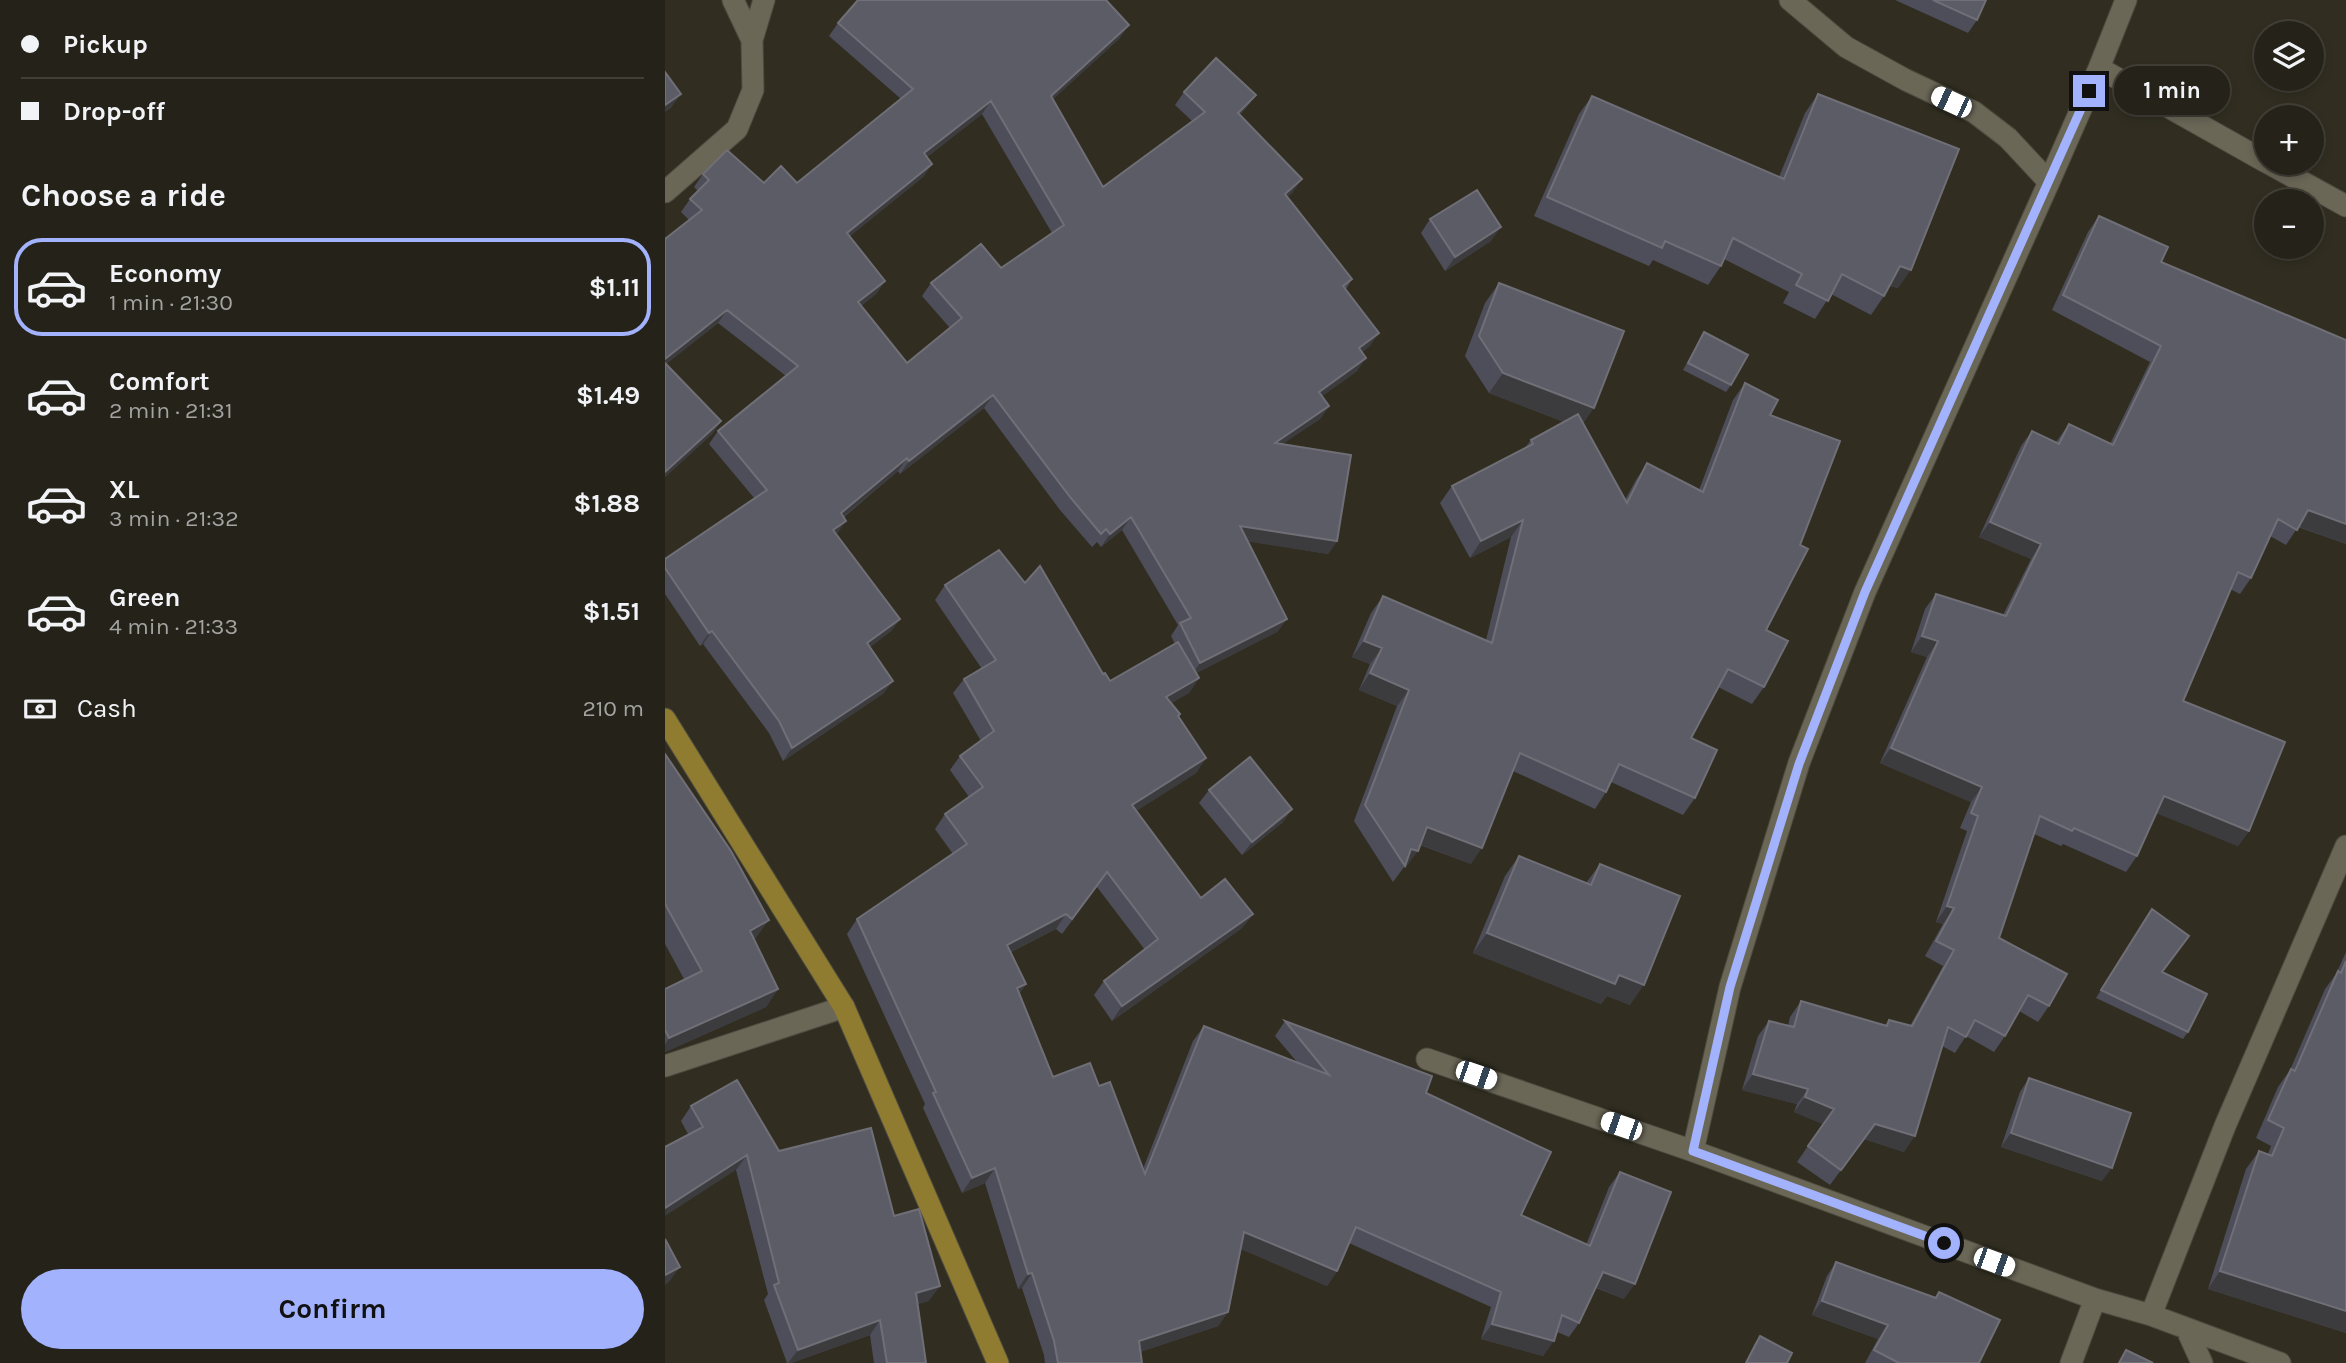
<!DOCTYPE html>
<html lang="en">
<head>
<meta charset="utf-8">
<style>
	body { margin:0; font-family:Karla,sans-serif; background:#2d2a22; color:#f1f3f6; height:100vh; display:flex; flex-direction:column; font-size:26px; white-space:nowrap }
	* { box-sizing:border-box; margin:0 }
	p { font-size:23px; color:#a3a4a2 }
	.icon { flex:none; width:38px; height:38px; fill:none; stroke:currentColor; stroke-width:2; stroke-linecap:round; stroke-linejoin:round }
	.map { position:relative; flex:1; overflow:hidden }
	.drawer { display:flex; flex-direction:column; background:#252219; width:665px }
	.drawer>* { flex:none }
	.guide { display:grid; align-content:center; height:154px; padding:0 21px; background:#252219 }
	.controls { position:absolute; left:1589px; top:21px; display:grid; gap:14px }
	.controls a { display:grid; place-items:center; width:70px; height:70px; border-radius:50%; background:#252219; box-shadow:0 4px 10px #0003,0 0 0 2px #423f38; font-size:35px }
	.end { position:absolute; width:32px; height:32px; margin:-16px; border:9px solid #a2b2fd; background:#111; box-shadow:0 0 0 4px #111 }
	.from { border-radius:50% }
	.bubble { position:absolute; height:49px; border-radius:24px; background:#252219; box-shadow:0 4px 10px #0003,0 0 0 2px #423f38; font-size:23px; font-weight:700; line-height:49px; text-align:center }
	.car { position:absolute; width:21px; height:42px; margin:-21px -10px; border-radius:9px; box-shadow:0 0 5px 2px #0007; background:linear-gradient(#fff 24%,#345 0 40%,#fff 0 76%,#345 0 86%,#fff 0) }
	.guide b { display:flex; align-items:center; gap:24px; height:66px; font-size:26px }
	.guide b+b { border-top:2px solid #423f38 }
	.guide i { width:18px; height:18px; background:#f1f3f6 }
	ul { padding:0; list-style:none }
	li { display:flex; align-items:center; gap:21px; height:98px; margin:0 14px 10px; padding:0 7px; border:4px solid transparent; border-radius:28px }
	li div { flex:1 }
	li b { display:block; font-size:26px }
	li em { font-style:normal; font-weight:700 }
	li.on { border-color:#a2b2fd }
	li>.icon { width:63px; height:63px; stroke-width:1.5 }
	h2 { padding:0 21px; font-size:32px; line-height:84px }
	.pay { display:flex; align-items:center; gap:18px; height:77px; padding:0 21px; font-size:26px }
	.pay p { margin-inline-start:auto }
	.primary-button { display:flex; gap:14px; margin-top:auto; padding:14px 21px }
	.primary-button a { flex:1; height:80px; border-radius:42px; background:#a2b2fd; color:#111; font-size:28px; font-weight:700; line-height:80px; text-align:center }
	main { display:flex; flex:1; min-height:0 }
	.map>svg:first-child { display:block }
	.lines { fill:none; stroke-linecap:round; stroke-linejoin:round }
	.minor-casing { stroke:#4f4c40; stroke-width:23 }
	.major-casing { stroke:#4f4c40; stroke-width:23 }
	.minor { stroke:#6a6757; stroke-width:21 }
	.major { stroke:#8f7c30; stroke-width:21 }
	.wall { fill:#4e4d5a; fill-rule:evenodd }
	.shaded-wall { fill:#3c3b3e }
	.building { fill:#5c5c66; stroke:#706f77; stroke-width:2; fill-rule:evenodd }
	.route { stroke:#a2b2fd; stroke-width:9 }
</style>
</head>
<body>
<main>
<section class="drawer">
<div class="guide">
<b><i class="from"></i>Pickup</b>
<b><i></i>Drop-off</b>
</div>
<h2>Choose a ride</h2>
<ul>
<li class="on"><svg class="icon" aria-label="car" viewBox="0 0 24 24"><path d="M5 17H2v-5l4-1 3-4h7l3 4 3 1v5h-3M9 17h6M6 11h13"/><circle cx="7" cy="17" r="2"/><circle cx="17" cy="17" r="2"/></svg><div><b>Economy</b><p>1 min · 21:30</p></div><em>$1.11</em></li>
<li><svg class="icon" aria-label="car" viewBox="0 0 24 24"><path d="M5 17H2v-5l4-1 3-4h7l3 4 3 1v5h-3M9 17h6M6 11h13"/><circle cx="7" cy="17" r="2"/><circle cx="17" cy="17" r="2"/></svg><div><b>Comfort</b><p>2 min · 21:31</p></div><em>$1.49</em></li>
<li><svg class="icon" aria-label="car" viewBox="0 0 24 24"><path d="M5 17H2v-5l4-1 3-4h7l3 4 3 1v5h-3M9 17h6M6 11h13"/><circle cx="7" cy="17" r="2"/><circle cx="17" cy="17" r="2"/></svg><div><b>XL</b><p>3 min · 21:32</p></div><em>$1.88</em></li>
<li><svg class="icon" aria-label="car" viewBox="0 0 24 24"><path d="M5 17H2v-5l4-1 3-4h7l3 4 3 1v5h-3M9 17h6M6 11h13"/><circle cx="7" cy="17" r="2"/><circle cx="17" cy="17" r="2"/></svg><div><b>Green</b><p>4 min · 21:33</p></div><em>$1.51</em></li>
</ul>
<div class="pay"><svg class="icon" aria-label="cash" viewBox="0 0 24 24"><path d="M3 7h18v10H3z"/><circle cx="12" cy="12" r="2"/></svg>Cash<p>210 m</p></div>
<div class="primary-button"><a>Confirm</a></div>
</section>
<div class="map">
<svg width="1681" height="1363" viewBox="0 0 1681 1363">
	<rect width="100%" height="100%" fill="#312e21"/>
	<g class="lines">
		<defs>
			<path id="minor" d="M 1125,0 L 1181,47 L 1241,80 L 1309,112 L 1343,138 L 1384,182
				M 87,40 L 99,0
				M 1434,68 L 1601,162
				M 1603,163 L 1681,206
				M 0,192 L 72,129 L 88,90 L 87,40 L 68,0
				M 762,1059 L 1028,1151 L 1430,1299 L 1486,1315 L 1615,1363
				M 0,1066 L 179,1007
				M 1028,1151 L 1065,987 L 1134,763 L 1200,592 L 1384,182 L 1434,68 L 1461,0
				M 1486,1315 L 1560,1126 L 1681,846
				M 1521,1328 L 1537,1363
				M 1406,1363 L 1430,1299"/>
			<path id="major" d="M 0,719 L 179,1007 L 333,1363"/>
		</defs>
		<use href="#minor" class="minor-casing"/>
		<use href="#major" class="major-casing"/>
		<use href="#minor" class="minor"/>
		<use href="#major" class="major"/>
	</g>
	<path class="wall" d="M 1230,0 L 1321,0 L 1312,20 L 1303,33 Z
		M 173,23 L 455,38 L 388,99 L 438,187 L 527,121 L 510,105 L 519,92 L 591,95 L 581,108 L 575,115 L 628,192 L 622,197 L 687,279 L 681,289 L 705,346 L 697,352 L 692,371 L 657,396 L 664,406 L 655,419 L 617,444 L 672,541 L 663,554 L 583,541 L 622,619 L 612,632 L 531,673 L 534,678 L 524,693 L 506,703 L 515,714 L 514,716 L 541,758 L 531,773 L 471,811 L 536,898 L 588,914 L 577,928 L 447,1021 L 429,995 L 439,981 L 480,950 L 432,887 L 397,934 L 391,929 L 346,952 L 361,984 L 354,994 L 388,1077 L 434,1086 L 478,1169 L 528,1041 L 539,1026 L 632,1062 L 610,1036 L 620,1021 L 761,1093 L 856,1215 L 921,1245 L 944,1187 L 955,1172 L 959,1299 L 931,1288 L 914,1323 L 904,1337 L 892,1332 L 878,1356 L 816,1339 L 826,1307 L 684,1243 L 672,1271 L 662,1286 L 576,1249 L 563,1312 L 553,1326 L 475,1352 L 477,1363 L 380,1363 L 379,1355 L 357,1288 L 353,1289 L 320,1183 L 297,1193 L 258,1108 L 260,1104 L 182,934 L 192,919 L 288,854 L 270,829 L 280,814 L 304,797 L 285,770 L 295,756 L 316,741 L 288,693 L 299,679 L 317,669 L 270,600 L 280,585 L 360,583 L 445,681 L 510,644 L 506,636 L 513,625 L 457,530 L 436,547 L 432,542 L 427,547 L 395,510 L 319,408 L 235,474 L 233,471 L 179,517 L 171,534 L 235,619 L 226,631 L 205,647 L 219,693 L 118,761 L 104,733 L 38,644 L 35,646 L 0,594 L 0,559 L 90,499 L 44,444 L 53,431 L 121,376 L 53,323 L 1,364 L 56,421 L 47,434 L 0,477 L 0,239 L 24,220 L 16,212 L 25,199 L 33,191 L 29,187 L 38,174 L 99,183 L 132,183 L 236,99 L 164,36 ZM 317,114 L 387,233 L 336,268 L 266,283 L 257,296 L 285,328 L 242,363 L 196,306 L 211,294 L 220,281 L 185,236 L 258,177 L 267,164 L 262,157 Z
		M 1153,94 L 1233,288 L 1225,286 L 1219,296 L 1206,315 L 1166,294 L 1150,319 L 1118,303 L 1124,292 L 1059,259 L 1056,266 L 1043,285 L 988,260 L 984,266 L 869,216 L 914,114 L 927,96 L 1114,177 L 1140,113 Z
		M 1434,216 L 1496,262 L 1681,340 L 1681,544 L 1633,527 L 1621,545 L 1605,536 L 1586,578 L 1575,594 L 1565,589 L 1518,701 L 1584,831 L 1573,846 L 1492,813 L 1472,856 L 1461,872 L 1398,844 L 1396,846 L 1369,834 L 1334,938 L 1384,1006 L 1373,1022 L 1354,1011 L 1340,1036 L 1329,1052 L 1301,1036 L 1290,1053 L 1277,1046 L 1239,1152 L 1199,1139 L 1165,1185 L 1132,1162 L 1158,1124 L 1129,1112 L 1132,1104 L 1077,1090 L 1093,1036 L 1104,1021 L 1123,1026 L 1125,1017 L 1136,1001 L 1220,1025 L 1224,1020 L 1245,1026 L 1278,966 L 1260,956 L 1278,924 L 1271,922 L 1302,831 L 1295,828 L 1306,802 L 1215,763 L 1262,657 L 1246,652 L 1260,609 L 1271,594 L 1338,615 L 1366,559 L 1314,537 L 1356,446 L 1367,431 L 1391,442 L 1404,424 L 1445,444 L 1485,362 L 1387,310 L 1423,232 Z
		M 765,219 L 826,241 L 780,271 L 756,233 Z
		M 834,283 L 918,423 L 960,500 L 971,480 L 982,463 L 1034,490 L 1068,400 L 1080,383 L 1105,415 L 1099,687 L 1087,704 L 1053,687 L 1026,738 L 1030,798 L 1018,815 L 946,782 L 941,792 L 930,809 L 848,771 L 806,864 L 755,845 L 741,867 L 739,867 L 728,882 L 689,821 L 732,706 L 694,690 L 705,664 L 687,657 L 706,613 L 718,596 L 821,640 L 846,537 L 805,558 L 775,503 L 787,486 L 859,449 L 866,440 L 899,422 L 824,393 L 800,356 L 820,303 Z
		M 1039,332 L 1066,385 L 1061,392 L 1018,370 Z
		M 0,754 L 91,938 L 89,939 L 113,989 L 101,1007 L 0,1052 L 0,989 L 19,979 L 0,944 Z
		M 544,790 L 627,809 L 617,823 L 577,855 L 534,803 Z
		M 854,856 L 921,883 L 935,864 L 965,1005 L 942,996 L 936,1004 L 808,953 L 840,876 Z
		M 1482,916 L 1497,972 L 1523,1032 L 1518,1039 L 1431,998 Z
		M 1681,952 L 1681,1333 L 1543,1289 L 1581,1169 L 1594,1151 L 1603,1154 L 1606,1146 L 1591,1138 L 1613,1087 L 1625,1070 L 1660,989 L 1671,974 Z
		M 1364,1078 L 1437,1181 L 1336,1147 L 1355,1092 Z
		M 26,1106 L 114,1151 L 229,1216 L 264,1301 L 252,1304 L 261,1363 L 209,1363 L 205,1335 L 126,1363 L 122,1363 L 99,1300 L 103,1294 L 71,1170 L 23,1134 L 16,1121 Z
		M 1171,1262 L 1270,1298 L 1274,1292 L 1314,1363 L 1200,1363 L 1213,1339 L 1147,1315 L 1162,1276 Z
		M 1095,1336 L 1122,1363 L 1080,1363 L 1090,1343 Z"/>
	<path class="shaded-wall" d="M 464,25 L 455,38 L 377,109 L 386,96 Z
		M 16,94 L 6,108 L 0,112 L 0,105 Z
		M 591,95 L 581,108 L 564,126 L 573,113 Z
		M 326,101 L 317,114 L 250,166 L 259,153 Z
		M 267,164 L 258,177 L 173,246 L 182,233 Z
		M 637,179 L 628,192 L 611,207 L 620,194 Z
		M 836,227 L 826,241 L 780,271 L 790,257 Z
		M 1235,266 L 1246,270 L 1233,288 L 1222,285 Z
		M 220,281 L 211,294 L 184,315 L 193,302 Z
		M 62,310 L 53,323 L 0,365 L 0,359 Z
		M 714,333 L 705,346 L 684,361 L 694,348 Z
		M 701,358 L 692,371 L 645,405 L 654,392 Z
		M 838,373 L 929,408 L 915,428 L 824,393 Z
		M 328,395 L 319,408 L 235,474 L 244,461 Z
		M 664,406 L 655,419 L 600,456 L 610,443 Z
		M 56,421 L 47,434 L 0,477 L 0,472 Z
		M 242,458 L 233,471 L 167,526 L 176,513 Z
		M 1643,510 L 1681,524 L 1681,544 L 1632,526 Z
		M 466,517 L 457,530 L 436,547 L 445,534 Z
		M 858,520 L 846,537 L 805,558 L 816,541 Z
		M 181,521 L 172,534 L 159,543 L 168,530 Z
		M 1325,522 L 1376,544 L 1366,559 L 1314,537 Z
		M 575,526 L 672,541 L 663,554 L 566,539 Z
		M 235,619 L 226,631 L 193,656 L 202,643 Z
		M 622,619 L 612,632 L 526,676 L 535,663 Z
		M 47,631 L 38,644 L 35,646 L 44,633 Z
		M 1257,636 L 1273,641 L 1262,657 L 1246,652 Z
		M 699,641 L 717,648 L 705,664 L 687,657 Z
		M 705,673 L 744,690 L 732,706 L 694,690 Z
		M 534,678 L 524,693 L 491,712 L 501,697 Z
		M 228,681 L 219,693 L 118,761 L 127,748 Z
		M 1226,748 L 1317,787 L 1306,802 L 1215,763 Z
		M 541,758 L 531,773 L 457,820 L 467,805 Z
		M 1499,796 L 1584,831 L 1573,846 L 1488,812 Z
		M 627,809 L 617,823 L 577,855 L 587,842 Z
		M 762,827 L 817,848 L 806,864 L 751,843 Z
		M 746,849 L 753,851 L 741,867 L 739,867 Z
		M 1282,906 L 1289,908 L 1278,924 L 1271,922 Z
		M 401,914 L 391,929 L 332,959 L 342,945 Z
		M 588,914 L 577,928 L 447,1021 L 457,1006 Z
		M 104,920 L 91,938 L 73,948 L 85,931 Z
		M 822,933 L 954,975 L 979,985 L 965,1005 L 942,996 L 936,1004 L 808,953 Z
		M 361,984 L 350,998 L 352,988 Z
		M 113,989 L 101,1007 L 0,1052 L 0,1045 L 4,1038 Z
		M 1088,1074 L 1143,1089 L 1132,1104 L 1077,1090 Z
		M 1140,1097 L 1169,1109 L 1158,1124 L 1129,1112 Z
		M 1210,1124 L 1250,1136 L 1239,1152 L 1199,1139 L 1165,1185 Z
		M 1346,1133 L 1447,1168 L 1437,1181 L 1336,1147 Z
		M 82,1155 L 71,1170 L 0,1216 L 0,1208 Z
		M 330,1168 L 320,1183 L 297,1193 L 307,1178 Z
		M 579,1232 L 672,1271 L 662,1286 L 569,1246 Z
		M 15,1267 L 4,1282 L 0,1285 L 0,1275 Z
		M 1555,1271 L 1681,1311 L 1681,1333 L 1543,1289 Z
		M 938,1272 L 970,1284 L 959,1299 L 928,1286 Z
		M 367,1273 L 357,1288 L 353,1289 L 363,1274 Z
		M 275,1286 L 264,1301 L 240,1308 L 251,1293 Z
		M 1157,1301 L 1223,1325 L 1213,1339 L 1147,1315 Z
		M 563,1312 L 553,1326 L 463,1356 L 474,1341 Z
		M 215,1320 L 205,1335 L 126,1363 L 123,1363 L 133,1350 Z
		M 827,1324 L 889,1341 L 878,1356 L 816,1339 Z"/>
	<path class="building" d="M 193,0 L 441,0 L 464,25 L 386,96 L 438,187 L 540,112 L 519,92 L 551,58 L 591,95 L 573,113 L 637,179 L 620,194 L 687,279 L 678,286 L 714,333 L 694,348 L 701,358 L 654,392 L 664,406 L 610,443 L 686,455 L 672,541 L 575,526 L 622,619 L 535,663 L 515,623 L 526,618 L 466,517 L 445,534 L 441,529 L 436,534 L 405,497 L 328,395 L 244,461 L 242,458 L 176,513 L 181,521 L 168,530 L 235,619 L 202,643 L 228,681 L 127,748 L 114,721 L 47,631 L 44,633 L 0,568 L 0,559 L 102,490 L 53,431 L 133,366 L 62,310 L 0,359 L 0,239 L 37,210 L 25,199 L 44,180 L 38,174 L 62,150 L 99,183 L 116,166 L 132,183 L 248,89 L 173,23 ZM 326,101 L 399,225 L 336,268 L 316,244 L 266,283 L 297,318 L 242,363 L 193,302 L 220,281 L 182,233 L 267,164 L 259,153 Z
		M 1268,0 L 1321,0 L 1312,20 Z
		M 0,72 L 16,94 L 0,105 Z
		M 1153,94 L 1294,149 L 1246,270 L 1235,266 L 1219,296 L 1177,274 L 1163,301 L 1131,285 L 1137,274 L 1068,238 L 1056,266 L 1000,241 L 997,248 L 882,197 L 927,96 L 1119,179 Z
		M 812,190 L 836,227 L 790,257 L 765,219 Z
		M 1434,216 L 1503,247 L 1496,262 L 1681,340 L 1681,524 L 1643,510 L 1632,530 L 1613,519 L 1586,578 L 1573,572 L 1518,701 L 1620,742 L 1584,831 L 1499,796 L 1472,856 L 1409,828 L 1407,831 L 1375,816 L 1334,938 L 1402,974 L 1384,1006 L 1363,995 L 1340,1036 L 1310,1020 L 1301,1037 L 1283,1027 L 1250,1136 L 1210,1124 L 1176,1170 L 1143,1146 L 1169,1109 L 1140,1097 L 1143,1089 L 1088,1074 L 1104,1021 L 1129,1027 L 1136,1001 L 1222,1026 L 1224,1020 L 1247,1026 L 1289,950 L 1271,941 L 1289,908 L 1282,906 L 1313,816 L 1306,813 L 1317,787 L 1226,748 L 1273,641 L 1257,636 L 1271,594 L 1341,616 L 1376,544 L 1325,522 L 1367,431 L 1394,444 L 1404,424 L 1448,445 L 1496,346 L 1398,295 Z
		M 834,283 L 959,331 L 929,408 L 838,373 L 814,336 Z
		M 1039,332 L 1083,355 L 1066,385 L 1023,363 Z
		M 0,363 L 56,421 L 0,472 Z
		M 1080,383 L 1113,400 L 1105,415 L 1175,441 L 1135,545 L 1143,549 L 1101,630 L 1123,641 L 1099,687 L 1063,669 L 1026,738 L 1052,750 L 1030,798 L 954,764 L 941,792 L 855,753 L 817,848 L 762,827 L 753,851 L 746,849 L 740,866 L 700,805 L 744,690 L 705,673 L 717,648 L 699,641 L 718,596 L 827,643 L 858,520 L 816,541 L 787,486 L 868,444 L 866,440 L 913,414 L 962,503 L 982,463 L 1038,492 Z
		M 334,550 L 360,583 L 375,566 L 438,674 L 440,673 L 445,681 L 513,642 L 534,678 L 501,697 L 515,714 L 513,716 L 541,758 L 467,805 L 536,898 L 560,879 L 588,914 L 457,1006 L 439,981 L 493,939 L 442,872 L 407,919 L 401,914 L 342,945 L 361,984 L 352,988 L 388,1077 L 425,1063 L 434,1086 L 445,1082 L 480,1174 L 539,1026 L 664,1075 L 620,1021 L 767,1076 L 761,1093 L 886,1152 L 856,1215 L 925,1246 L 955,1172 L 1006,1192 L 970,1284 L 938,1272 L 914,1323 L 897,1315 L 889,1341 L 827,1324 L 836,1292 L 691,1227 L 672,1271 L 579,1232 L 563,1312 L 474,1341 L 477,1363 L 393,1363 L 389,1341 L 367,1273 L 363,1274 L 330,1168 L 307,1178 L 268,1093 L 271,1092 L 192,919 L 302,844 L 280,814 L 318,787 L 295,756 L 329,731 L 299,679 L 331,660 L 280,585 Z
		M 0,754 L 66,851 L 104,920 L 85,931 L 113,989 L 4,1038 L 0,1030 L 0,989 L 37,971 L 0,904 Z
		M 585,757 L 627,809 L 587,842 L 544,790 Z
		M 854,856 L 926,885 L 935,864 L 1015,896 L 979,985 L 954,975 L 950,984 L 822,933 Z
		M 1487,909 L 1524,936 L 1497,972 L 1542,994 L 1523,1032 L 1436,990 Z
		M 1681,961 L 1681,1311 L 1555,1271 L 1594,1151 L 1607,1156 L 1619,1128 L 1603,1120 L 1626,1069 L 1630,1071 L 1673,971 L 1676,973 Z
		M 1364,1078 L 1466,1113 L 1447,1168 L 1346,1133 Z
		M 72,1080 L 114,1151 L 206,1128 L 229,1216 L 254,1209 L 275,1286 L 251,1293 L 261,1363 L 222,1363 L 215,1320 L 133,1350 L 109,1285 L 114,1283 L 82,1155 L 0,1208 L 0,1147 L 38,1127 L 26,1106 Z
		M 0,1239 L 15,1267 L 0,1275 Z
		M 1171,1262 L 1271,1298 L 1274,1292 L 1335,1320 L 1314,1363 L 1234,1363 L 1209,1350 L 1223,1325 L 1157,1301 Z
		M 1095,1336 L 1127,1353 L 1122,1363 L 1081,1363 Z
		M 1461,1350 L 1488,1363 L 1454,1363 Z"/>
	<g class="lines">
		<path class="route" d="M 1279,1243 L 1028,1151 L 1065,987 L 1134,764 L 1200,592 L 1424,91"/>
	</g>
</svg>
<div class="controls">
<a><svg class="icon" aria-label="layers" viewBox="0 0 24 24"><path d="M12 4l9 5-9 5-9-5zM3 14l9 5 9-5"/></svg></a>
<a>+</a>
<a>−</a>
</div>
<i class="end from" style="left:1279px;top:1243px"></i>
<i class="end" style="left:1424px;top:91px"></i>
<div class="bubble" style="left:1449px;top:66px;width:116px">1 min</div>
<i class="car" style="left:1286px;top:102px;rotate:295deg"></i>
<i class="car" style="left:811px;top:1075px;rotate:109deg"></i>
<i class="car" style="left:956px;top:1126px;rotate:289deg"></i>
<i class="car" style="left:1329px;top:1262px;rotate:110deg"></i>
</div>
</main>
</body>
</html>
